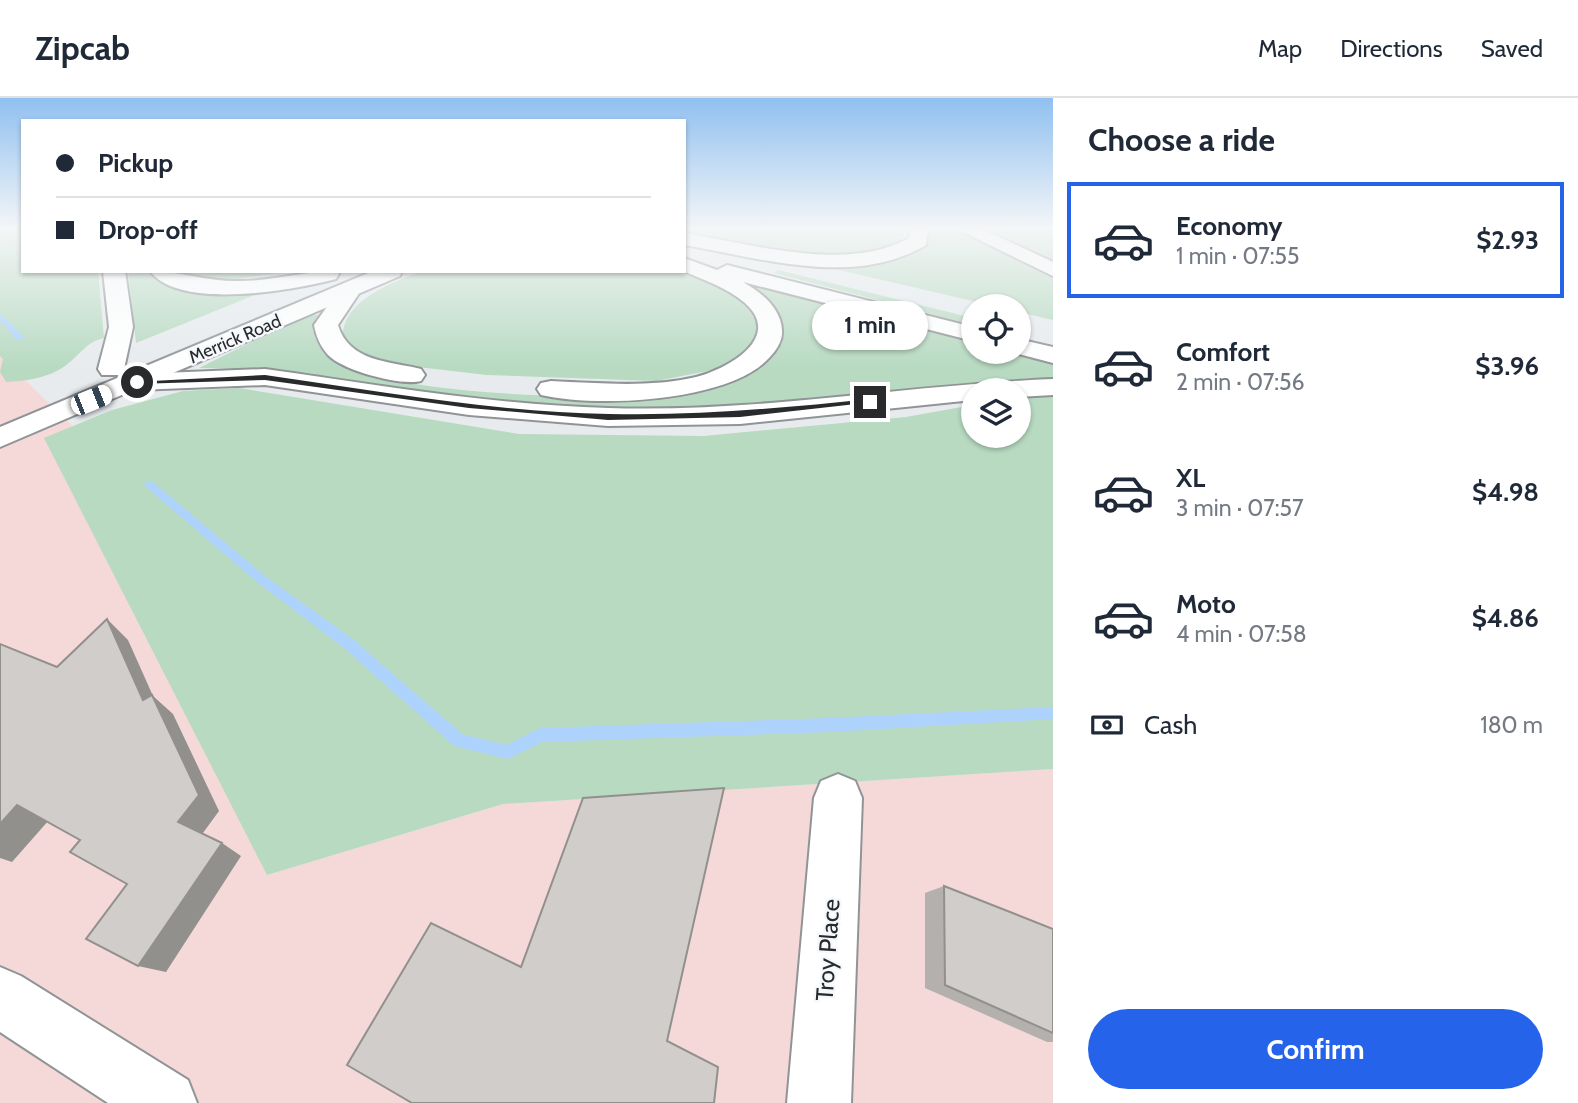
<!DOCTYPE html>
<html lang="en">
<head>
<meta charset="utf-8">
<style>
	body { margin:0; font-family:Cabin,sans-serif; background:#f6f6f7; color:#1f2937; height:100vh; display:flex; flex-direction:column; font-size:26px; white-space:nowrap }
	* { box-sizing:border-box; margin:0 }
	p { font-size:23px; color:#747a83 }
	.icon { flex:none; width:38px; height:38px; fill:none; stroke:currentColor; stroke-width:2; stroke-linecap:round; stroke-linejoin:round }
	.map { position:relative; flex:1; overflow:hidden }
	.side { display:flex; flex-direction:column; background:#fff; width:525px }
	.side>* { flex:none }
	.top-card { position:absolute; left:21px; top:21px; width:665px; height:154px; border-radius:0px; box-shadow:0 2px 5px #0004; display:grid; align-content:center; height:154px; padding:0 35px; background:#fff }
	.fabs { position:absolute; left:961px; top:196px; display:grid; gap:14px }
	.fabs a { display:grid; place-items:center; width:70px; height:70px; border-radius:50%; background:#fff; box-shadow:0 2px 5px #0004; font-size:35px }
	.end { position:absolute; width:32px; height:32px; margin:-16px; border:9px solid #292a2b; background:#fff; box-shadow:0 0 0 4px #fff }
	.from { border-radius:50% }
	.bubble { position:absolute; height:49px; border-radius:24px; background:#fff; box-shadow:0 2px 5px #0004; font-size:23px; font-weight:700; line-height:49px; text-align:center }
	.car { position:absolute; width:21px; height:42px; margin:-21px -10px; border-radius:9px; box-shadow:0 0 5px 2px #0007; background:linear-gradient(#fff 24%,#345 0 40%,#fff 0 76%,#345 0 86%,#fff 0) }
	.top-card b { display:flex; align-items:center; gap:24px; height:66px; font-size:26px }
	.top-card b+b { border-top:2px solid #e0e1e3 }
	.top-card i { width:18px; height:18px; background:#1f2937 }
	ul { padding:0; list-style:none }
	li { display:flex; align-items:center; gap:21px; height:116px; margin:0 14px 10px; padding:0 21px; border:4px solid transparent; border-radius:0px }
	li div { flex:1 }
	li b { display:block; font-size:26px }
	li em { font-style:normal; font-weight:700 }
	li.current { border-color:#2563eb }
	li>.icon { width:63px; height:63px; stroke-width:1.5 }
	h2 { padding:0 35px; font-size:32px; line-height:84px }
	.pay { display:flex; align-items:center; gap:18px; height:77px; padding:0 35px; font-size:26px }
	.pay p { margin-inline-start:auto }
	.action { display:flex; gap:14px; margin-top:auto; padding:14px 35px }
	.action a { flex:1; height:80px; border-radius:42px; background:#2563eb; color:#fff; font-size:28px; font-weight:700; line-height:80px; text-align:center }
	header { display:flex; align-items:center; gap:42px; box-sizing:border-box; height:98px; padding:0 35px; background:#fff; border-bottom:2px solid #e0e1e3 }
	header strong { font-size:33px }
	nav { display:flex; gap:38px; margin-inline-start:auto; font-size:24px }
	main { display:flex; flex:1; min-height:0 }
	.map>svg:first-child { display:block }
	.industrial { fill:#f4d9d8 }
	.green { fill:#b7dac1 }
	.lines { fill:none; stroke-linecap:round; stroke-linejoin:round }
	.stream { fill:#add3fc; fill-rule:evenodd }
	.street-casing { stroke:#919497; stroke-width:4 }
	.primary-casing { stroke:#919497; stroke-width:4 }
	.highway-casing { stroke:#919497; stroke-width:4 }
	.street { fill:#fff; fill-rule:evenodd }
	.primary { fill:#fff; fill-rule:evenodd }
	.highway { fill:#fff; fill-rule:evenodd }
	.wall { fill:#b4b0ae }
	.shaded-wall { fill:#92908d }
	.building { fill:#d1cdca; stroke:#92908d; stroke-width:2 }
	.route { fill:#292a2b }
	.labels { text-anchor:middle; stroke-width:5; stroke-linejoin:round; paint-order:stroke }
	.far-street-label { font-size:18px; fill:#292a2b; stroke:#f5f8fc }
	.near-street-label { font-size:24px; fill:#292a2b; stroke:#f5f8fc }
</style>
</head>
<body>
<header>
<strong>Zipcab</strong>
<nav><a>Map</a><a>Directions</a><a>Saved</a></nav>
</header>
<main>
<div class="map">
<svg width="1053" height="1005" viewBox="0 0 1053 1005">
	<rect width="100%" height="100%" fill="#e7ebee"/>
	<path class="industrial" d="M 0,258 L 81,336 L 267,777 L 503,706 L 1053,671 L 1053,1005 L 0,1005 Z"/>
	<path class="green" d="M 0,131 L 23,131 L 23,173 L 98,173 L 104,240 C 87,243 79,258 65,268 C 49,280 25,283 6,284 L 0,274 L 3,261 L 0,258 Z
		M 684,131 L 904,131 L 901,144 C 884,150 867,156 849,158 C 823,161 700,144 684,131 Z
		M 927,131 L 958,131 L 1053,178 L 1053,222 L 1019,214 L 1018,208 L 994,208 L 805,164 C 852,167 883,171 927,149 Z
		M 987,131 L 1053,131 L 1053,162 Z
		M 778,172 L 973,220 L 973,227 L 774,175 Z
		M 128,173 L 147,173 L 178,187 L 257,193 L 257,196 L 136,245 Z
		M 173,173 L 288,173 L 220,184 Z
		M 420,173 L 684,173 C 723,185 739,194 760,229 L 747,254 L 713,272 L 656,283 L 487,277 L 392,266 L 358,257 L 336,238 L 343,233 C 349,199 392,186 420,173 Z
		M 757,189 L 973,245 L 973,254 L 1006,254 L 1053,267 L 1053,281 C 912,284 772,312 631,310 C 578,309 524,308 472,301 C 381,288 292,271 199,270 L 308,216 L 319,217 L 313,230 C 316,243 321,252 332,260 C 386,301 643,305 711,291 C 739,285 763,266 782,246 L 775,220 L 753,191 Z
		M 239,290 L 519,336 L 704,338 L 906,319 L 973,307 L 973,338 L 1018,338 L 1019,299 L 1053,299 L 1053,671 L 503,706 L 267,777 L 44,340 L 112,312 L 183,293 Z"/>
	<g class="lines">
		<path class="stream" d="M 0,216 L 23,238 L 23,242 L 17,242 L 0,223 Z
			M 149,383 L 153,384 L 265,478 L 354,542 L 462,636 L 507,647 L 540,630 L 829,620 L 1053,609 L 1053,621 L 829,634 L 542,644 L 508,661 L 458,649 L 453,647 L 344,550 L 257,484 L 145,388 L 145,384 Z"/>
		<defs>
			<path id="street" d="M 838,676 L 855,683 L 862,700 L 851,1005 L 787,1005 L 814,700 L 821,683 Z
				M 0,869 L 21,878 L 188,982 L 197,1005 L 108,1005 L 0,934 Z"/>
			<path id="primary" d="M 373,173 L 402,173 L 400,178 L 0,349 L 0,329 Z"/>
			<path id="highway" d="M 910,131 L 928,131 L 926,147 C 854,190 761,160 684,147 L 684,135 C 751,146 848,175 909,140 Z
				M 957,131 L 982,131 L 1053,164 L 1053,178 Z
				M 684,160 L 717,172 L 727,167 L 973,229 L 973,243 L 743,184 C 761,194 781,210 782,232 C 783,243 776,253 769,260 C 729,304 596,310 541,297 L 537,291 L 541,285 L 551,283 C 598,285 650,290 696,279 C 727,271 784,240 745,205 C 728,190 704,182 683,173 Z
				M 103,173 L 125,173 L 133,229 L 124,271 L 120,277 L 102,277 L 98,271 L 109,229 Z
				M 150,173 C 180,173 208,184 240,183 C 273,183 304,173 337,173 L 339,176 L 336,181 C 295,192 179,213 150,173 Z
				M 351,184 L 362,191 L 338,227 C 349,264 389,263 421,271 L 425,277 L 421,283 C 400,288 344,273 328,257 C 320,248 316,238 314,227 L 343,186 Z
				M 1018,241 L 1053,249 L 1053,265 L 1011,254 L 1018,254 Z
				M 265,271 C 379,287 493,307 608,310 C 757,315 905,287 1053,281 L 1053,297 L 1018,299 L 1018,292 L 973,292 L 973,302 L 740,326 L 608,328 L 469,317 L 265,287 L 137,292 L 127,290 L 123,284 L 127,278 L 137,276 Z"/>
		</defs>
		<use href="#street" class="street-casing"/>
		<use href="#primary" class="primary-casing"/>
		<use href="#highway" class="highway-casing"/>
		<use href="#street" class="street"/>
		<use href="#primary" class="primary"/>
		<use href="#highway" class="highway"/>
	</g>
	<path class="wall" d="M 944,788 L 1053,831 L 1053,944 L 1047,944 L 925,890 L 925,795 Z"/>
	<path class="shaded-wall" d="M 107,521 L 128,542 L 153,598 L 173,616 L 219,713 L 200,739 L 178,724 L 143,602 Z
		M 17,707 L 49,722 L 12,764 L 0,760 L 0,726 Z
		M 222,745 L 241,758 L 166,874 L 138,868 Z"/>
	<path class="building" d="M 107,521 L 143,602 L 152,597 L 199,697 L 178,724 L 222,745 L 138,868 L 86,841 L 127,786 L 70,754 L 80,742 L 17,707 L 0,726 L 0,546 L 57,569 Z
		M 724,690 L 667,943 L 718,969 L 714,1005 L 412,1005 L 347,967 L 431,825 L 521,869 L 583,700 Z
		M 944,788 L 1053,831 L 1053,935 L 945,887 Z"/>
	<linearGradient id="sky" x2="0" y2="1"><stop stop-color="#90c0f0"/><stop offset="0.48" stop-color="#f4f6f7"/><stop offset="1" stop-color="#f4f6f7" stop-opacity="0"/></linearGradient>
	<rect width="1053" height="271" fill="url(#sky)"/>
	<path class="route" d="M 265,277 C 379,293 494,314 609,316 C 696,318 783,310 870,301 L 874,304 L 740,319 L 608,322 L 469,310 L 265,282 L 137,286 L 133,284 Z"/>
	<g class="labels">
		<g class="far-street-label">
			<text transform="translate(235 241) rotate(-23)" y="6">Merrick Road</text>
		</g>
		<g class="near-street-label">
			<text transform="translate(828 852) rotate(-86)" y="8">Troy Place</text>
		</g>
	</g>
</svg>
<div class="fabs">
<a><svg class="icon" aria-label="locate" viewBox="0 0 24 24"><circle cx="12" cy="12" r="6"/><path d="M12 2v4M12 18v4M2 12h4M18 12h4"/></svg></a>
<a><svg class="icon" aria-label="layers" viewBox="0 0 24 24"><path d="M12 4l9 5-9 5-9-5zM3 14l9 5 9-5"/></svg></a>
</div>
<i class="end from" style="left:137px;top:284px"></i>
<i class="end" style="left:870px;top:304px"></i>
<div class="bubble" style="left:812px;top:203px;width:116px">1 min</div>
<i class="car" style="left:91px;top:302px;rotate:68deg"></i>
<div class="top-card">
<b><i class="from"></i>Pickup</b>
<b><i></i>Drop-off</b>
</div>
</div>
<section class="side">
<h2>Choose a ride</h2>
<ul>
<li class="current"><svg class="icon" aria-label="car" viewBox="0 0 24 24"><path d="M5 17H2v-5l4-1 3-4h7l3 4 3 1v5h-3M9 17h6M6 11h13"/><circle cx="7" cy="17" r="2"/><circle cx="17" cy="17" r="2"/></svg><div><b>Economy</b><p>1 min · 07:55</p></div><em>$2.93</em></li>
<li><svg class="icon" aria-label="car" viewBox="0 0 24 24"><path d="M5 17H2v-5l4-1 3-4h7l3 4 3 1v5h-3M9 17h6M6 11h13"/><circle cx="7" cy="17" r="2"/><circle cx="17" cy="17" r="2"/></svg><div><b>Comfort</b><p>2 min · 07:56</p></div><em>$3.96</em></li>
<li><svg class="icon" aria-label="car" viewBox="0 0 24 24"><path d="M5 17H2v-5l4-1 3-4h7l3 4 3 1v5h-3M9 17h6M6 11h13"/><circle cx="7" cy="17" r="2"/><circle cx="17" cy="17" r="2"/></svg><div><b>XL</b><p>3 min · 07:57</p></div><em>$4.98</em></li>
<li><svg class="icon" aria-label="car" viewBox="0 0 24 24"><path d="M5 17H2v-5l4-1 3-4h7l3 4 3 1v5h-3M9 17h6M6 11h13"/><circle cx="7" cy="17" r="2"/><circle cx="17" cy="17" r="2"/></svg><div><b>Moto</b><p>4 min · 07:58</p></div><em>$4.86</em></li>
</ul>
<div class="pay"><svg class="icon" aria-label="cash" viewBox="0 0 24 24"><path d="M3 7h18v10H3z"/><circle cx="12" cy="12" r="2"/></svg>Cash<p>180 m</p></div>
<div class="action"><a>Confirm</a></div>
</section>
</main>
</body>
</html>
